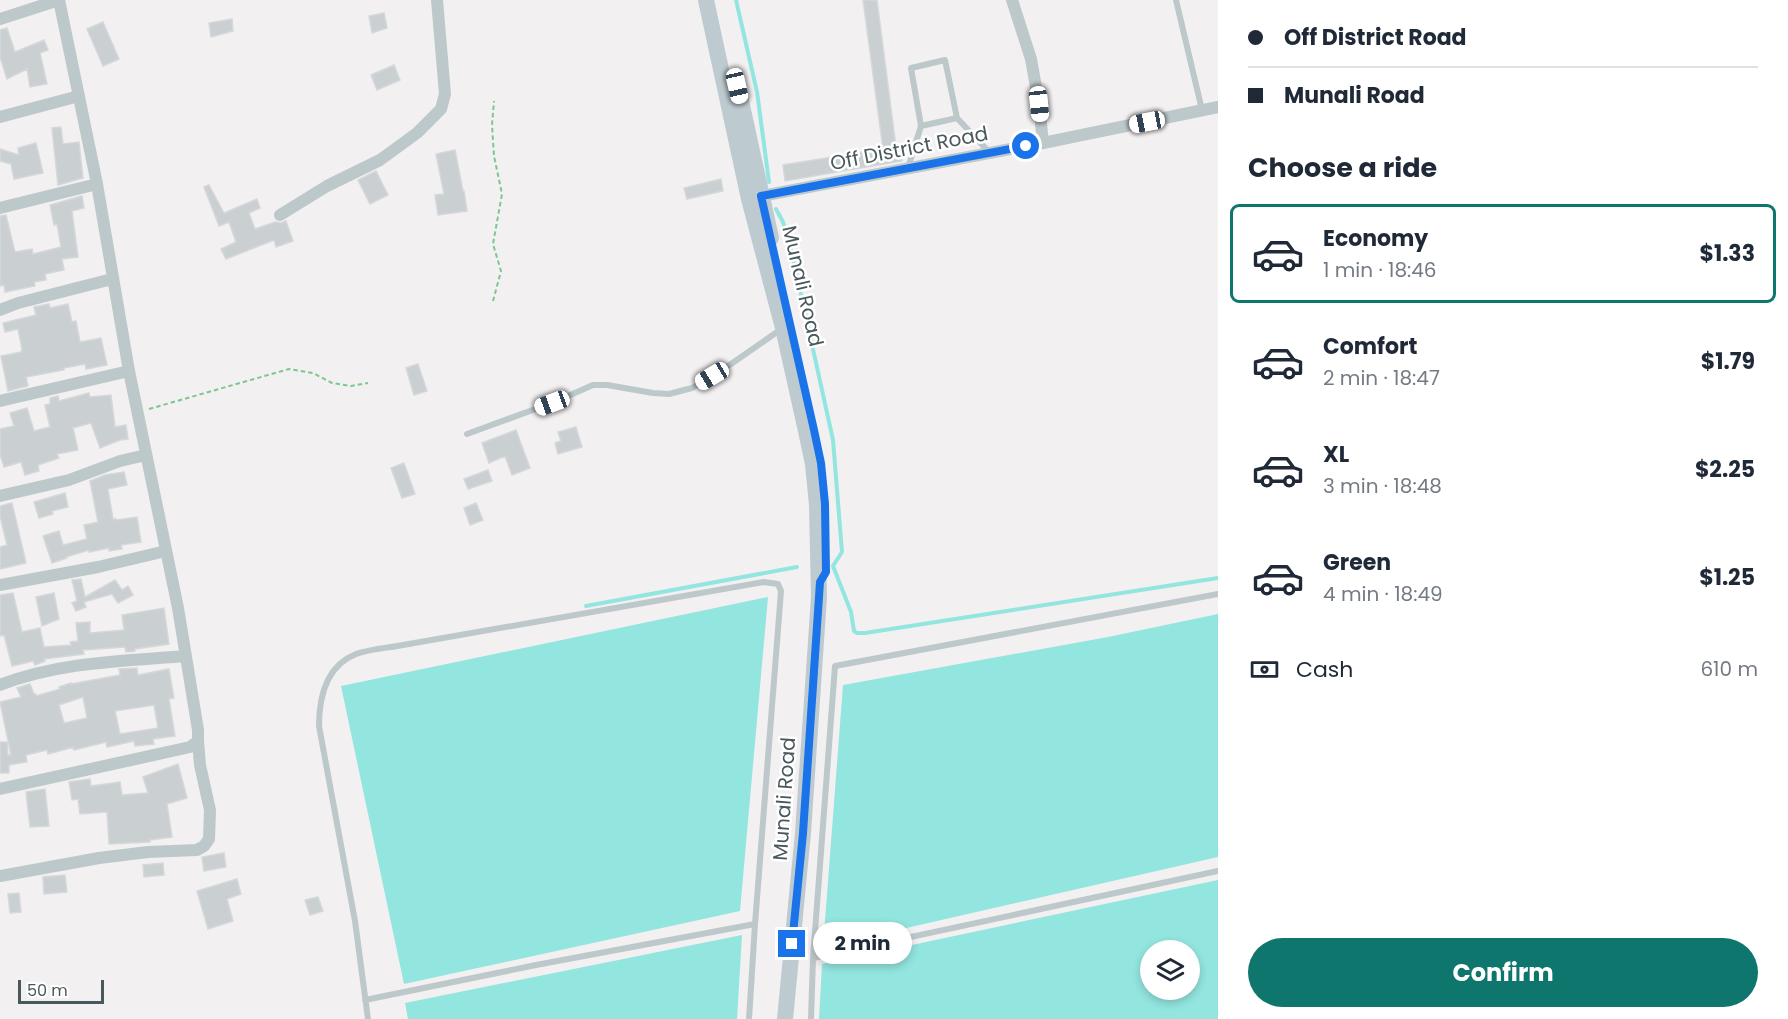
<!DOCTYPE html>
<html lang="en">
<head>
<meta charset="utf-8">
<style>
	body { margin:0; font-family:Poppins,sans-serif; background:#f6f6f7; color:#1f2937; height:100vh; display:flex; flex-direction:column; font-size:22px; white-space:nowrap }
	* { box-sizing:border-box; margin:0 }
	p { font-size:20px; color:#747a83 }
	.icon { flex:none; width:33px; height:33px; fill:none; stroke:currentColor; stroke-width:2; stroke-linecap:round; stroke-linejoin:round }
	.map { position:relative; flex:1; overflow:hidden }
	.side { display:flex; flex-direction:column; background:#fff; width:570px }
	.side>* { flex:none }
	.banner { display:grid; align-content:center; height:132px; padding:0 30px; background:#fff }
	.tools { position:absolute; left:1140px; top:940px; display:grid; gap:12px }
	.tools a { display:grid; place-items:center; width:60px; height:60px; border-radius:50%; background:#fff; box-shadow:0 3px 9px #0003; font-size:30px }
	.scale { position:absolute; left:18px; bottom:15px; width:86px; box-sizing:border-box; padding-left:6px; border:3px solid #49585c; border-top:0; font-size:16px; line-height:21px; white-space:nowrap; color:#49585c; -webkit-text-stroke:4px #fff; paint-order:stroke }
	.end { position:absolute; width:27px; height:27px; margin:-14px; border:8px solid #1a73e8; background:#fff; box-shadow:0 0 0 3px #fff }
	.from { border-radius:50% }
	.bubble { position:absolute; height:42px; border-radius:21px; background:#fff; box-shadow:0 3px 9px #0003; font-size:20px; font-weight:700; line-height:42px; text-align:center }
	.car { position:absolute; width:18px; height:36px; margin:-18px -9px; border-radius:8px; box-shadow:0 0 4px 2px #0007; background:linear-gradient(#fff 24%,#345 0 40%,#fff 0 76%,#345 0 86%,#fff 0) }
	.banner b { display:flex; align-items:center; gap:21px; height:57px; font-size:22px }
	.banner b+b { border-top:2px solid #e0e1e3 }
	.banner i { width:15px; height:15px; background:#1f2937 }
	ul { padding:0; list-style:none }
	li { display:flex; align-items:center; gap:18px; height:99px; margin:0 12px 9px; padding:0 18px; border:3px solid transparent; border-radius:9px }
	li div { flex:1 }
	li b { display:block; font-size:22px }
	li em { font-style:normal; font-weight:700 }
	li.on { border-color:#0f766e }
	li>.icon { width:54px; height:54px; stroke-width:1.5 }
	h2 { padding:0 30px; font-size:27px; line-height:72px }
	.pay { display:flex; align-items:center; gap:15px; height:66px; padding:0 30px; font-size:22px }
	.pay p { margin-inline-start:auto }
	.button { display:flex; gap:12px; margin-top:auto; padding:12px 30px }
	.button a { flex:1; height:69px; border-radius:36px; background:#0f766e; color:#fff; font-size:24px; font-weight:700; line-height:69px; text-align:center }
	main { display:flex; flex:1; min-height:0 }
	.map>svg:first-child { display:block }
	.water { fill:#93e5df; fill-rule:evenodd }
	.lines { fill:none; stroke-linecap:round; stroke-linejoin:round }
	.stream { stroke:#93e5df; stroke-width:4 }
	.building { fill:#cacfd2; stroke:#d5d8db; stroke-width:1.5; fill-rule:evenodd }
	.path { stroke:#7dc78e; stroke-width:2; stroke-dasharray:4.5 3; stroke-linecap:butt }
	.service { stroke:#bdc8cb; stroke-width:6 }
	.minor { stroke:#bdc8cb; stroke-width:12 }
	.secondary { stroke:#bdcbd0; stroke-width:16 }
	.route { stroke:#1a73e8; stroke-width:8 }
	.labels { text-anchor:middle; stroke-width:5; stroke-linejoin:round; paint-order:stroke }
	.street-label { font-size:20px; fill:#49585c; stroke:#fff }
</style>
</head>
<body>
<main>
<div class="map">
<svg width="1218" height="1019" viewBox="0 0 1218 1019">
	<rect width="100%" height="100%" fill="#f2f0f1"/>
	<path class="water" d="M 768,597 L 740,911 L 404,984 L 341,686 Z
		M 1218,614 L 1218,857 L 823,947 L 843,685 L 1108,637 Z
		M 1218,880 L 1218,1019 L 819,1019 L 822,964 ZM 1150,951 L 1190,951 L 1190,990 L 1150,990 Z
		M 742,935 L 737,1019 L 408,1019 L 405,1003 Z"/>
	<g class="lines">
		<path class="stream" d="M 736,0 L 757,92 L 769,182
			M 776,209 L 783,222 L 792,254 L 833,440 L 842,552 L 833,566 L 851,612 L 854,631 L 857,633 L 865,633 L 1218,578
			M 586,606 L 797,567"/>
	</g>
	<path class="building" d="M 863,0 L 877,0 L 896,147 L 899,146 L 902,161 L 785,181 L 783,165 L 883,149 Z
		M 384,13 L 387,28 L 372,33 L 369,16 Z
		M 232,19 L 233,31 L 211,37 L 209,23 Z
		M 103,22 L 119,59 L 103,66 L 87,29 Z
		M 7,28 L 15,52 L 44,40 L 48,50 L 40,53 L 47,84 L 30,87 L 27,69 L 7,79 L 0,57 L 0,30 Z
		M 394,65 L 400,80 L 377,90 L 371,75 Z
		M 61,127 L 63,144 L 79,142 L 83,178 L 58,185 L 52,128 Z
		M 36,143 L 43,173 L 14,179 L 11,164 L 0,161 L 0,149 L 19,155 L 18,148 Z
		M 455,150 L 463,191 L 464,191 L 467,211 L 438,215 L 435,195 L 444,194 L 436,154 Z
		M 376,171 L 388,195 L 370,204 L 358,180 Z
		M 721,179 L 723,191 L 687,199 L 684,188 Z
		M 209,185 L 224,213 L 257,199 L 260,208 L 249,213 L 255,229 L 275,222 L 281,223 L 286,221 L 293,241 L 276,247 L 274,240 L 226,259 L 221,249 L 236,242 L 229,222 L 219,226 L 204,187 Z
		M 82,196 L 84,208 L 72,211 L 78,257 L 62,259 L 64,270 L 45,274 L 46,280 L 34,282 L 35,286 L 5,292 L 4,285 L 0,286 L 0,216 L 6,215 L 15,252 L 32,249 L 33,254 L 61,247 L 57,224 L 54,225 L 50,205 Z
		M 49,304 L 50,308 L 68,304 L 72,322 L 76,321 L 80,342 L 101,338 L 107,365 L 86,369 L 85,364 L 64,368 L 64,370 L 26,377 L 28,386 L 8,391 L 1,356 L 21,352 L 22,349 L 18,329 L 5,332 L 3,323 L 36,315 L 34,307 Z
		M 418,364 L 427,391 L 414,395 L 406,368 Z
		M 89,393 L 90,397 L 111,395 L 115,427 L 126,425 L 128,439 L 120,440 L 100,448 L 91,423 L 73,428 L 78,450 L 57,454 L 59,458 L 38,465 L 39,471 L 25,475 L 21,462 L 4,467 L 0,455 L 0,429 L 14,426 L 10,413 L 27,408 L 34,431 L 50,427 L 45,405 L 50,404 L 50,398 L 58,396 L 59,401 Z
		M 576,427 L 582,447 L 558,454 L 555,443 L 561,441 L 558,432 Z
		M 516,430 L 530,468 L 512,475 L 505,456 L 489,463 L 482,443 Z
		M 404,463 L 415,494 L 402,498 L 391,468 Z
		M 488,470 L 492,481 L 468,489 L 464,479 Z
		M 124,472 L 127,485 L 108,489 L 113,519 L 116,519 L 117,520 L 137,517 L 141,542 L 121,545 L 122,549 L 109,551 L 109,548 L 89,552 L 89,550 L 66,557 L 67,558 L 52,563 L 43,536 L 59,531 L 63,545 L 87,539 L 84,525 L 98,522 L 90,481 L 105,475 Z
		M 65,493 L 68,507 L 52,511 L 53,514 L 39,518 L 34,502 Z
		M 12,503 L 26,563 L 0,569 L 0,547 L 7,545 L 0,516 L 0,506 Z
		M 476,503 L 483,520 L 470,525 L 464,508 Z
		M 81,579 L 85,597 L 115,580 L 122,590 L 128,586 L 133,595 L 118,603 L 112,594 L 84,602 L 86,607 L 76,611 L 72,603 L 77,601 L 72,580 Z
		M 13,593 L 22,632 L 40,628 L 44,647 L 71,645 L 70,642 L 78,641 L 76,623 L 90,622 L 90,633 L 124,630 L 122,615 L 164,608 L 169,644 L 135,649 L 135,651 L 126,652 L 125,647 L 83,650 L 84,654 L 44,659 L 45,661 L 35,665 L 33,661 L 12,666 L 4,635 L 0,636 L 0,595 Z
		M 54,593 L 59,619 L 42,626 L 36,597 Z
		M 137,668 L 138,675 L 169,669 L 174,698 L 169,699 L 175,736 L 153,739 L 154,744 L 135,746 L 134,741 L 107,747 L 106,742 L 74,750 L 74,747 L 48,754 L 47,750 L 26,755 L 27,762 L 9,765 L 9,773 L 0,773 L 0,742 L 7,742 L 8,755 L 11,755 L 0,702 L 21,697 L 17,688 L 30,684 L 34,694 L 36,694 L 36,696 L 60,689 L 59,687 L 71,683 L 71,684 L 120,675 L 119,669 ZM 83,697 L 87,718 L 64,723 L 59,705 ZM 154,705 L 158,728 L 120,734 L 115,711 Z
		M 178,764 L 187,798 L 167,804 L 172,837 L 150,840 L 150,842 L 109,844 L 107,812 L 80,814 L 78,799 L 72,800 L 69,782 L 90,779 L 91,786 L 120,782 L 122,795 L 148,793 L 143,777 Z
		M 45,789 L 49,826 L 30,827 L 26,792 Z
		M 224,853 L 226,867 L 204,871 L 202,857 Z
		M 163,863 L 164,875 L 144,877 L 143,865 Z
		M 65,875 L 67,892 L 44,894 L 43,877 Z
		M 237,879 L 241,894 L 227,899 L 233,921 L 208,929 L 197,891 Z
		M 19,893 L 21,912 L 10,913 L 8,894 Z
		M 318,897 L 323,911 L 310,915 L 305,900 Z"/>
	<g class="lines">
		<path class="path" d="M 493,301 L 501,271 L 493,244 L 502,194 L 494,156 L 492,125 L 494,101
			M 149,409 L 289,369 L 313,373 L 332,383 L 351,386 L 368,383"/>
		<path class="service" d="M 1176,0 L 1202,110
			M 921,126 L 957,118
			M 908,168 L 921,126 L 911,68 L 945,60 L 957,118 L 990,153
			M 467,434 L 552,403 L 593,385 L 607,385 L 653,393 L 669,394 L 692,388 L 731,364 L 780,330
			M 813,958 L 835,666 L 1218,594
			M 365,1000 L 536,965 L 755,924
			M 368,1019 L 355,921 L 319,726 C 319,698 326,666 356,654 C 370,649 388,648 403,645 L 764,582 L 778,584 L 781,591 L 755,924 L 749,1019
			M 811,1019 L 813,958 L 1218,871"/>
		<path class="minor" d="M 1012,0 L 1031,59 L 1039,104 L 1043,143
			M 0,19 L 59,0
			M 0,117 L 79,96
			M 756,197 L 1043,143 L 1218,107
			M 0,208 L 97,184
			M 280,215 L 327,186 L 380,160 L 417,133 L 441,109 L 445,94 L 437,0
			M 0,310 L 18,303 L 112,279
			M 0,401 L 129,371
			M 0,496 L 69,480 L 120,461 L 146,455
			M 0,585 L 98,567 L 166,551
			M 0,685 C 59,662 123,661 185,656
			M 0,789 L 190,747 L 198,741 L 198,730 L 178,608 L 129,371 L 97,184 L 59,0
			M 0,876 L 99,858 L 148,852 L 197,850 L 204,846 L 209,839 L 210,810 L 200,765 L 198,741"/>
		<path class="secondary" d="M 706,0 L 749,199 L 783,328 L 806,431 L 813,464 L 817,505 L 819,597 L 803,833 L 785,1019
			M 738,87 L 771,238"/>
	</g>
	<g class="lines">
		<path class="route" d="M 792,944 L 803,833 L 820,582 L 826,572 L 825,504 L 821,463 L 814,430 L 761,196 L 1026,146"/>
	</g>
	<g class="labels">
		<g class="street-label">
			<text transform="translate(909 148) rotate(-11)" y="7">Off District Road</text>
			<text transform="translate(803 286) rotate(77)" y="7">Munali Road</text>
			<text transform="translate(784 799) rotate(-86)" y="7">Munali Road</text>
		</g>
	</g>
</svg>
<div class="tools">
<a><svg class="icon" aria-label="layers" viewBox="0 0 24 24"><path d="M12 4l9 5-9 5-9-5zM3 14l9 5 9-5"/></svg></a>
</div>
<div class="scale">50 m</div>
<i class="end from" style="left:1026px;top:146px"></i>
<i class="end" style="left:792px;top:944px"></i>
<div class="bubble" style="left:813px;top:922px;width:99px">2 min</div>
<i class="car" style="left:737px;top:86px;rotate:167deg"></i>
<i class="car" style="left:1039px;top:104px;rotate:174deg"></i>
<i class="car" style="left:1147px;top:122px;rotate:259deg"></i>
<i class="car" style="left:712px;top:376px;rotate:239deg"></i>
<i class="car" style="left:552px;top:403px;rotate:250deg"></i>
</div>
<section class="side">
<div class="banner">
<b><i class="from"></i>Off District Road</b>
<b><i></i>Munali Road</b>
</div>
<h2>Choose a ride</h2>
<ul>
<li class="on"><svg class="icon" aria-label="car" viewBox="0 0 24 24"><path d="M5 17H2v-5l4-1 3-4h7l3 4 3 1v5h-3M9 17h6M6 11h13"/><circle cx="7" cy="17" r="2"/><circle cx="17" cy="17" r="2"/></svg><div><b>Economy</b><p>1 min · 18:46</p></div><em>$1.33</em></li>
<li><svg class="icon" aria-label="car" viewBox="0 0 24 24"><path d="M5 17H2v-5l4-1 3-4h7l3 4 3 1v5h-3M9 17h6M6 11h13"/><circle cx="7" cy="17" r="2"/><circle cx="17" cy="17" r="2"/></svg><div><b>Comfort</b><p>2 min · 18:47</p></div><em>$1.79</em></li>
<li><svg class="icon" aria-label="car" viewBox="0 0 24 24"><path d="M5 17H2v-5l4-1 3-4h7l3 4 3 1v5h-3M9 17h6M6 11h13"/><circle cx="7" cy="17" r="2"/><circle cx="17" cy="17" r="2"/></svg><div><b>XL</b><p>3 min · 18:48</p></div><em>$2.25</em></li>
<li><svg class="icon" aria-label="car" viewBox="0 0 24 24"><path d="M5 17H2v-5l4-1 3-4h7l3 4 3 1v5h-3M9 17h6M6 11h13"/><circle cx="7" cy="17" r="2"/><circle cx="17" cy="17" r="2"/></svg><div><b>Green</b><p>4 min · 18:49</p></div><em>$1.25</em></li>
</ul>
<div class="pay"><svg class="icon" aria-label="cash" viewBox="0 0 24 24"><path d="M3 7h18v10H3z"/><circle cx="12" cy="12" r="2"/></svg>Cash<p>610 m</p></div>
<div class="button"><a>Confirm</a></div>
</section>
</main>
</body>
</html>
